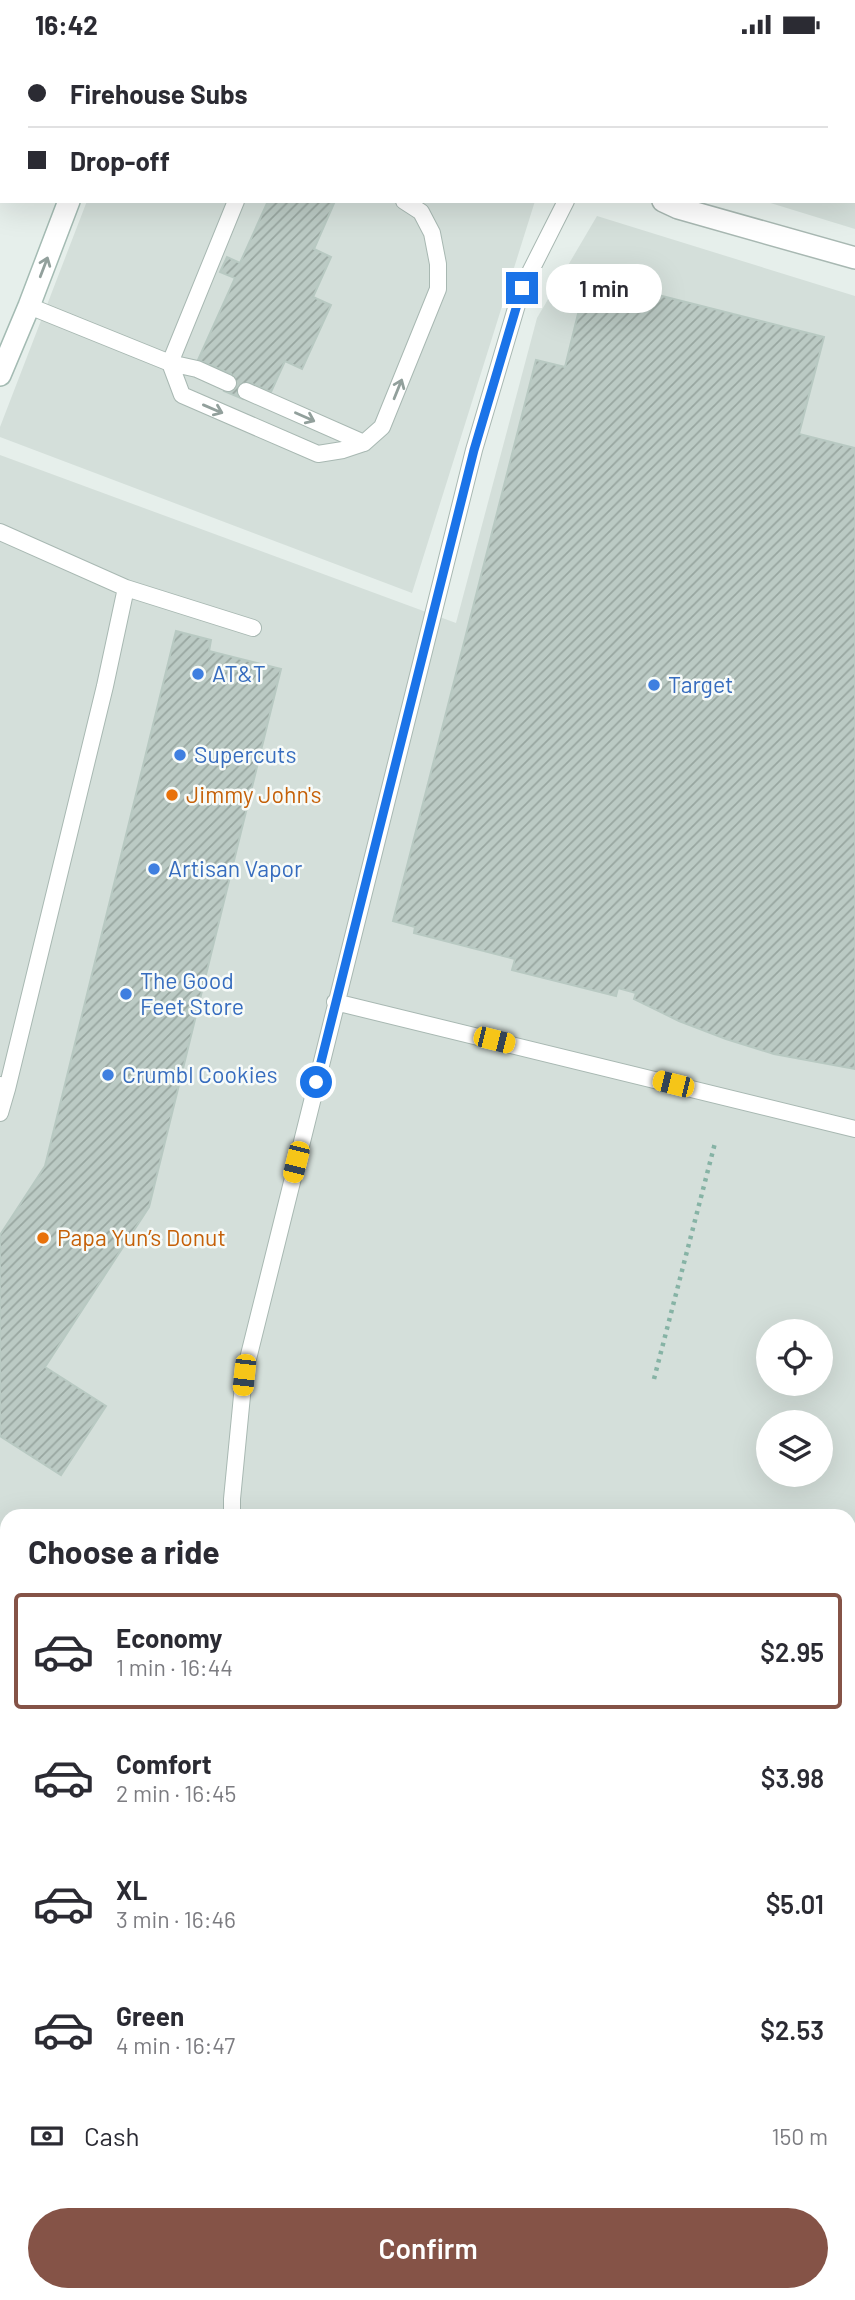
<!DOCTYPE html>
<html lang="en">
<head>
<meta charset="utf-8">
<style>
	body { margin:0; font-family:Barlow,sans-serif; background:#f2f2f3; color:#2b2b33; height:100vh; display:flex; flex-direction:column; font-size:26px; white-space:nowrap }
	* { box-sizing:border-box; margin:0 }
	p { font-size:23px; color:#7c7c81 }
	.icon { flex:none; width:38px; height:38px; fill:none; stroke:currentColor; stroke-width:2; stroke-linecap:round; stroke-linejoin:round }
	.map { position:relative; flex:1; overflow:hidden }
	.panel { position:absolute; left:0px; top:1460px; width:856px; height:793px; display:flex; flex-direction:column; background:#fff; border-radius:21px 21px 0 0; box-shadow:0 7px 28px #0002 }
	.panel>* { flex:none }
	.banner { position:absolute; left:0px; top:0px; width:856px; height:154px; box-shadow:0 7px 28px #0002; display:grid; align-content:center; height:154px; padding:0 28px; background:#fff }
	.fabs { position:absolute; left:756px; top:1270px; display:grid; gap:14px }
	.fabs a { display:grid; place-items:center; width:77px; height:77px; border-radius:50%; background:#fff; box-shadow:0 7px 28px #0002; font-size:35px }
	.end { position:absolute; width:32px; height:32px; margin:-16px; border:9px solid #1a73e8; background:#fff; box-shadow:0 0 0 4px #fff }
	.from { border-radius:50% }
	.bubble { position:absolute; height:49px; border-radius:24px; background:#fff; box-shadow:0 7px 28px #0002; font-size:23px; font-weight:600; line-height:49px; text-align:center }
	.car { position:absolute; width:21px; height:42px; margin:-21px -10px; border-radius:9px; box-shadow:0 0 5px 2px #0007; background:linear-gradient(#f5c518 24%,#345 0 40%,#f5c518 0 76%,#345 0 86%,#f5c518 0) }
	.banner b { display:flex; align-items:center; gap:24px; height:66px; font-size:26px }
	.banner b+b { border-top:2px solid #e1e1e2 }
	.banner i { width:18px; height:18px; background:#2b2b33 }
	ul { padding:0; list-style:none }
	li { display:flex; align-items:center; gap:21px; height:116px; margin:0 14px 10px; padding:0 14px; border:4px solid transparent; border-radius:7px }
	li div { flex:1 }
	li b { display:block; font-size:26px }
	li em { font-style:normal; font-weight:600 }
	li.selected { border-color:#855347 }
	li>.icon { width:63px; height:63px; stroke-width:1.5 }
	h2 { padding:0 28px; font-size:32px; line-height:84px }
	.pay { display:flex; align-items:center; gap:18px; height:77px; padding:0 28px; font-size:26px }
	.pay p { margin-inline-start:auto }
	.primary-button { display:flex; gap:14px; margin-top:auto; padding:14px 28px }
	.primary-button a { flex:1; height:80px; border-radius:42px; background:#855347; color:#fff; font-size:28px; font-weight:600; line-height:80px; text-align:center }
	.status { display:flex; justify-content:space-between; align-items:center; height:49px; padding:0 35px; background:#fff; direction:ltr }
	.status svg { height:19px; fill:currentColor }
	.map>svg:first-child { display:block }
	.built { fill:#d4dfda; fill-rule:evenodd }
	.building { fill:url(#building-hatch); stroke:#b8c9c2; stroke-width:2 }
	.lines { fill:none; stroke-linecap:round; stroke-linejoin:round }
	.lane-casing { stroke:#a8b8b2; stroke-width:18 }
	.street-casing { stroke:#a8b8b2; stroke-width:24 }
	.secondary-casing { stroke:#a4bbb3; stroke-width:24 }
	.path { stroke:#86b3a5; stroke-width:4.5; stroke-dasharray:3.5 5; stroke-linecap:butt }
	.lane { stroke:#fff; stroke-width:16 }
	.street { stroke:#fff; stroke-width:21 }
	.secondary { stroke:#fff; stroke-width:21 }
	.oneway { stroke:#92a09c }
	.route { stroke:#1a73e8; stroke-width:9 }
	.shop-dot { fill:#3f7fe0; stroke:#f7fbf9; stroke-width:2.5 }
	.food-dot { fill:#e8710a; stroke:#f7fbf9; stroke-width:2.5 }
	.labels { text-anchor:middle; stroke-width:5; stroke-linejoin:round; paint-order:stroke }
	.shop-label { font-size:23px; fill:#366cbe; stroke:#f7fbf9; text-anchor:start }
	.food-label { font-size:23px; fill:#c56008; stroke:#f7fbf9; text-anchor:start }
</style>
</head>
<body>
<div class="status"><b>16:42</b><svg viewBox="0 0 49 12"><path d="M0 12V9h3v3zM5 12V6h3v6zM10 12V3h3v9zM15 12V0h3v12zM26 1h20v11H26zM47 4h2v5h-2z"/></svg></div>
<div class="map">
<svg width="855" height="2251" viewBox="0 0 855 2251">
	<defs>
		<pattern id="building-hatch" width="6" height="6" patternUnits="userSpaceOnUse" patternTransform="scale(1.75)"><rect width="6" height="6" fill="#bbcac4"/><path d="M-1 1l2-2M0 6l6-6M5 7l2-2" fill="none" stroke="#98a6a0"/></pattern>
	</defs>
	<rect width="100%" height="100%" fill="#e6efeb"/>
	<path class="built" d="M 141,0 L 855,0 L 855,180 L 764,152 L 854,152 L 854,2 L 140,2 Z
		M 87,152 L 535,152 L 412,544 L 0,388 L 0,378 Z
		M 597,167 L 855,247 L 855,1900 L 849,1898 L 849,1466 L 7,1466 L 7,2245 L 684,2245 L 682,2251 L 0,2251 L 0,406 L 456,574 L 537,269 ZM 768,1283 L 821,1283 L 821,1335 L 768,1335 ZM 768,1374 L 821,1374 L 821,1426 L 768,1426 Z
		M 849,1909 L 855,1911 L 855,2251 L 694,2251 L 696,2245 L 849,2245 Z"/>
	<path class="building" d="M 268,152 L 335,152 L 314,200 L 331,208 L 313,248 L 331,256 L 302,320 L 285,312 L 271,343 L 250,334 L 243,350 L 224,342 L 231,325 L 198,311 L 235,229 L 220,223 L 227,208 L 240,214 Z
		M 587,228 L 824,288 L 799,385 L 855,399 L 855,1020 L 774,1005 L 726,990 L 679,972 L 634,950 L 636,944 L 618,939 L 616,947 L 512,921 L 515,910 L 414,884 L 415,878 L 393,872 L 536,311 L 565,318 Z
		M 176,582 L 211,591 L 209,602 L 281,620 L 149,1158 L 45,1318 L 106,1357 L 61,1426 L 0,1387 L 0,1186 L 45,1117 Z
		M 0,1679 L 7,1684 L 7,1732 L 0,1744 Z"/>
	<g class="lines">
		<defs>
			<path id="lane" d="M 316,2 L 317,0
				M 500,2 L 500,0
				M 236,152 L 170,314 L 182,346 L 318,405 L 343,401 L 364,394 L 382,378 L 438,240 L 438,215 L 432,184 L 421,163 L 404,152
				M 29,257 L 170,314 L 197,320 L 228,334
				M 246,342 L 364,394
				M 0,483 L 126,539 L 105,637 L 7,1040 L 0,1036
				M 126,539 L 253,579
				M 335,953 L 855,1080
				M 0,1064 L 7,1040
				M 232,1466 L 232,1450 L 244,1326 L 474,401 L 522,239 L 566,152
				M 0,1491 L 7,1495
				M 0,1608 L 7,1612
				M 849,1877 L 855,1880
				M 0,1882 L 7,1870
				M 849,2024 L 855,1999
				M 0,2101 L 7,2089
				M 0,2201 L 7,2205
				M 69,2245 L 78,2251
				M 788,2251 L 790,2245"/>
			<path id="street" d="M 369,0 L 372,2
				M 474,0 L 477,2
				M 663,152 L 678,159 L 855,209"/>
			<path id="secondary" d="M 12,2 L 12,0
				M 116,2 L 117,0
				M 0,33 L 2,28
				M 0,326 L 29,257 L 69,152"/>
		</defs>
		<use href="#lane" class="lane-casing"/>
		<use href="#street" class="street-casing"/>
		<use href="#secondary" class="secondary-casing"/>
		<path class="path" d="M 654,1330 L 715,1094"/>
		<use href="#lane" class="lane"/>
		<use href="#street" class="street"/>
		<use href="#secondary" class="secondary"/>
	</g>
	<defs><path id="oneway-shaft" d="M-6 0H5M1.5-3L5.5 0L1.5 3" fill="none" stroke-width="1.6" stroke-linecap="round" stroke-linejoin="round" transform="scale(1.75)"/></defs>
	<g class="oneway">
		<use href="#oneway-shaft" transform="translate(44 218) rotate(-69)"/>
		<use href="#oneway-shaft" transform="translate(398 340) rotate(-68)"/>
		<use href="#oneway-shaft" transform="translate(213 360) rotate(23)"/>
		<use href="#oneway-shaft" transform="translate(305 368) rotate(24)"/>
	</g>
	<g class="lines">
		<path class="route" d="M 316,1033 L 474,401 L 522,239"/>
	</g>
	<g class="shop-dot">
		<circle cx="198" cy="625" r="7"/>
		<circle cx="654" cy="636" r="7"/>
		<circle cx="180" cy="706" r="7"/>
		<circle cx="154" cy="820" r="7"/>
		<circle cx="126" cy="945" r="7"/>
		<circle cx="108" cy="1026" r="7"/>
	</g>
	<g class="food-dot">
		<circle cx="172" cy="746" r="7"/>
		<circle cx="43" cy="1189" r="7"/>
	</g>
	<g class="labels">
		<g class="shop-label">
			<text x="212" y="633">AT&amp;T</text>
			<text x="668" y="644">Target</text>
			<text x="194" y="714">Supercuts</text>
			<text x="168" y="828">Artisan Vapor</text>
			<text x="140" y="940">The Good<tspan x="140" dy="26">Feet Store</tspan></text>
			<text x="122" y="1034">Crumbl Cookies</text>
		</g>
		<g class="food-label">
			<text x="186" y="754">Jimmy John's</text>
			<text x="57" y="1197">Papa Yun’s Donut</text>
		</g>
	</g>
</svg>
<div class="fabs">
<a><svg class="icon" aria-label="locate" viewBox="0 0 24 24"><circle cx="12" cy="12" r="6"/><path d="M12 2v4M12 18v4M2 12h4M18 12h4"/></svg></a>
<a><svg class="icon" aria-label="layers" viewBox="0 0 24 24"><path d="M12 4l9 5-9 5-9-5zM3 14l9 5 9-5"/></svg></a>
</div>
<i class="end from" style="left:316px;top:1033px"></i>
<i class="end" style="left:522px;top:239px"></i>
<div class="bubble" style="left:546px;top:215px;width:116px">1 min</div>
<i class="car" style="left:494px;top:991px;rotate:104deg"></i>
<i class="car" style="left:673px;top:1035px;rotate:284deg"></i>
<i class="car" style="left:296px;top:1113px;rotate:194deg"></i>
<i class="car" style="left:244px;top:1326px;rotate:186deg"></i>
<div class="banner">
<b><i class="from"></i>Firehouse Subs</b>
<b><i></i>Drop-off</b>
</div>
<section class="panel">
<h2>Choose a ride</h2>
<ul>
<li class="selected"><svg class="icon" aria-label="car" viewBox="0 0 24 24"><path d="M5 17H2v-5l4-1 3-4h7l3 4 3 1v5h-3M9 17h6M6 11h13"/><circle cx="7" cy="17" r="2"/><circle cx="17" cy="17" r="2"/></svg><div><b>Economy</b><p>1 min · 16:44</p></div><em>$2.95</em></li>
<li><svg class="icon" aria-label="car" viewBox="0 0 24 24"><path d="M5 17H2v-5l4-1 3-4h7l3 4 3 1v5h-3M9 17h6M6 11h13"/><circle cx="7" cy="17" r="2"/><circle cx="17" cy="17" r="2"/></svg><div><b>Comfort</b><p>2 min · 16:45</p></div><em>$3.98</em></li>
<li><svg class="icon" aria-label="car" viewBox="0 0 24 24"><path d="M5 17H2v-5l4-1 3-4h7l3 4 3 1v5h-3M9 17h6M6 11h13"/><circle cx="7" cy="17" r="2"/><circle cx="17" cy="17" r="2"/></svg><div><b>XL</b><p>3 min · 16:46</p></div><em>$5.01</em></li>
<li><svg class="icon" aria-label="car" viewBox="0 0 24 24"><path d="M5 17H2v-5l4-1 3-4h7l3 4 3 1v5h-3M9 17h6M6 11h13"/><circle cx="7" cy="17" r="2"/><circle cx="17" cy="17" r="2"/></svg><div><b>Green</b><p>4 min · 16:47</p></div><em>$2.53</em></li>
</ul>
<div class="pay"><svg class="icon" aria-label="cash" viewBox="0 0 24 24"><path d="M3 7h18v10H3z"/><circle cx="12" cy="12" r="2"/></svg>Cash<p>150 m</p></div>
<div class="primary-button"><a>Confirm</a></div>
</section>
</div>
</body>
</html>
